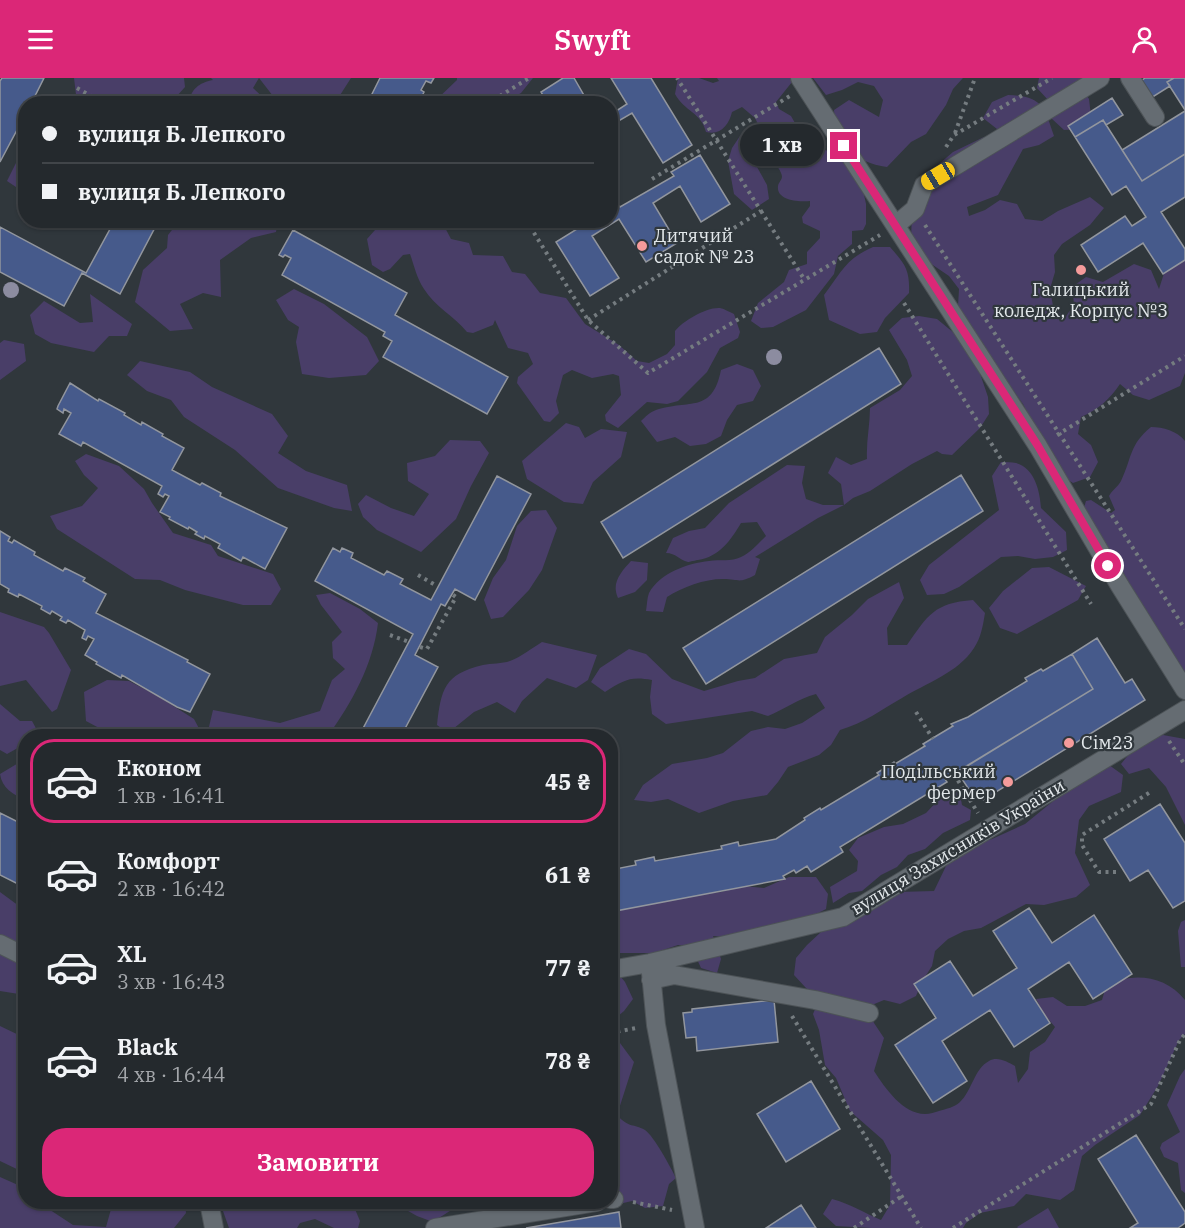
<!DOCTYPE html>
<html lang="uk">
<head>
<meta charset="utf-8">
<style>
	body { margin:0; font-family:"IBM Plex Serif",serif; background:#303539; color:#f1f3f6; height:100vh; display:flex; flex-direction:column; font-size:22px; white-space:nowrap }
	* { box-sizing:border-box; margin:0 }
	p { font-size:20px; color:#a3a6aa }
	.icon { flex:none; width:33px; height:33px; fill:none; stroke:currentColor; stroke-width:2; stroke-linecap:round; stroke-linejoin:round }
	.map { position:relative; flex:1; overflow:hidden }
	.details { position:absolute; left:18px; top:651px; width:600px; height:480px; display:flex; flex-direction:column; background:#24292d; border-radius:24px; box-shadow:0 2px 4px #0004,0 0 0 2px #414549 }
	.details>* { flex:none }
	.banner { position:absolute; left:18px; top:18px; width:600px; height:132px; border-radius:24px; box-shadow:0 2px 4px #0004,0 0 0 2px #414549; display:grid; align-content:center; height:132px; padding:0 24px; background:#24292d }
	.end { position:absolute; width:27px; height:27px; margin:-14px; border:8px solid #db2777; background:#fff; box-shadow:0 0 0 3px #fff }
	.from { border-radius:50% }
	.bubble { position:absolute; height:42px; border-radius:21px; background:#24292d; box-shadow:0 2px 4px #0004,0 0 0 2px #414549; font-size:20px; font-weight:700; line-height:42px; text-align:center }
	.car { position:absolute; width:18px; height:36px; margin:-18px -9px; border-radius:8px; box-shadow:0 0 4px 2px #0007; background:linear-gradient(#f5c518 24%,#345 0 40%,#f5c518 0 76%,#345 0 86%,#f5c518 0) }
	.banner b { display:flex; align-items:center; gap:21px; height:57px; font-size:22px }
	.banner b+b { border-top:2px solid #414549 }
	.banner i { width:15px; height:15px; background:#f1f3f6 }
	ul { padding:10px 0 0; list-style:none }
	li { display:flex; align-items:center; gap:18px; height:84px; margin:0 12px 9px; padding:0 12px; border:3px solid transparent; border-radius:24px }
	li div { flex:1 }
	li b { display:block; font-size:22px }
	li em { font-style:normal; font-weight:700 }
	li.active { border-color:#db2777 }
	li>.icon { width:54px; height:54px; stroke-width:1.5 }
	.cta { display:flex; gap:12px; margin-top:auto; padding:12px 24px }
	.cta a { flex:1; height:69px; border-radius:24px; background:#db2777; color:#fff; font-size:24px; font-weight:700; line-height:69px; text-align:center }
	header { display:flex; justify-content:space-between; align-items:center; height:78px; padding:0 24px; background:#db2777; color:#fff; font-size:27px; font-weight:700 }
	.map>svg:first-child { display:block }
	.green { fill:#493e68 }
	.building { fill:#465a8b; stroke:#92969e; stroke-width:1.5 }
	.lines { fill:none; stroke-linecap:round; stroke-linejoin:round }
	.minor-casing { stroke:#4d5357; stroke-width:20 }
	.path { stroke:#757c80; stroke-width:4; stroke-dasharray:3 4.5; stroke-linecap:butt }
	.minor { stroke:#656c72; stroke-width:18 }
	.tree { fill:#8c8ca0 }
	.route { stroke:#db2777; stroke-width:8 }
	.poi-dot { fill:#f59b9b; stroke:#30373c; stroke-width:2 }
	.labels { text-anchor:middle; stroke-width:4.5; stroke-linejoin:round; paint-order:stroke }
	.poi-label { font-size:18px; fill:#e3e8eb; stroke:#30373c; text-anchor:start }
	.street-label { font-size:18px; fill:#e3e8eb; stroke:#30373c }
</style>
</head>
<body>
<header><svg class="icon" aria-label="menu" viewBox="0 0 24 24"><path d="M4 6h16M4 12h16M4 18h16"/></svg>Swyft<svg class="icon" aria-label="person" viewBox="0 0 24 24"><circle cx="12" cy="8" r="4"/><path d="M4 21q1-7 8-7t8 7"/></svg></header>
<div class="map">
<svg width="1185" height="1150" viewBox="0 0 1185 1150">
	<rect width="100%" height="100%" fill="#30373c"/>
	<path class="green" d="M 74,0 L 184,0 L 185,9 L 176,19 L 163,18 L 168,25 L 77,25 Z
		M 211,0 L 351,0 L 335,25 L 280,25 L 283,21 L 278,18 L 273,18 L 259,0 L 253,10 L 269,25 L 188,25 C 192,11 198,5 213,2 Z
		M 457,0 L 533,0 L 521,15 L 503,25 L 433,25 L 457,2 Z
		M 678,0 L 699,0 L 713,5 L 719,3 L 717,0 L 792,0 L 792,4 L 776,24 L 779,31 L 791,38 L 804,61 L 847,83 L 863,112 L 866,126 L 866,146 L 863,152 L 852,153 L 852,166 L 838,178 L 834,196 L 806,232 L 773,249 L 761,250 L 751,243 L 758,225 L 784,204 L 789,192 L 807,186 L 807,174 L 820,160 L 820,153 L 803,145 L 802,139 L 810,128 L 810,123 C 801,124 776,123 778,108 C 779,103 784,101 781,95 C 778,86 770,83 762,80 L 757,83 L 757,89 L 767,107 L 769,121 L 752,132 L 734,116 L 728,83 L 732,70 L 740,58 L 758,46 L 755,40 L 742,29 L 732,34 C 729,46 721,58 706,54 C 701,34 685,34 675,16 Z
		M 813,0 L 963,0 L 953,11 L 946,27 L 926,56 L 911,64 L 887,89 C 855,85 835,64 834,32 L 849,22 L 879,39 L 883,22 L 874,8 L 858,4 L 842,12 L 826,17 Z
		M 1039,0 L 1086,0 L 1082,11 L 1089,21 L 1091,38 L 1080,51 L 1064,52 L 1051,40 L 1049,23 L 1037,10 Z
		M 1008,17 C 1042,18 1044,28 1054,58 L 1039,67 L 1023,71 L 998,117 L 967,129 L 969,138 L 985,132 L 1000,122 L 1017,126 L 1025,141 L 1042,143 L 1058,133 L 1090,119 L 1104,130 L 1090,147 L 1062,166 L 1054,177 L 1055,194 L 1050,211 L 1053,228 L 1065,240 L 1074,226 L 1072,209 L 1086,199 L 1103,204 L 1134,186 L 1151,192 L 1159,211 L 1166,189 L 1185,182 L 1185,295 L 1180,308 L 1149,322 L 1133,317 L 1120,306 C 1109,322 1099,331 1081,339 L 1078,356 L 1091,367 L 1098,384 L 1090,399 L 1073,405 L 1059,396 L 1023,326 L 1013,312 L 1001,300 L 958,228 L 959,211 L 949,198 L 921,179 L 911,164 L 912,130 L 934,103 L 939,86 L 953,74 L 984,59 L 1001,61 L 1013,50 L 997,51 L 983,40 L 992,24 Z
		M 25,67 L 25,115 L 7,103 Z
		M 179,143 L 278,143 L 276,154 L 251,160 L 220,182 L 221,219 L 203,215 L 180,226 L 193,251 L 170,253 L 135,224 L 143,192 L 167,170 L 168,157 Z
		M 438,143 L 442,144 L 451,161 L 469,165 L 473,177 L 503,178 L 512,194 L 525,196 L 540,215 L 566,220 L 585,246 L 619,267 L 637,283 L 649,285 L 667,276 L 675,267 L 675,253 C 683,243 706,229 720,230 C 725,231 729,234 734,236 L 740,254 L 738,260 L 720,270 L 707,294 L 678,323 L 667,326 L 647,324 L 618,350 L 606,343 L 605,337 L 621,317 L 619,298 L 613,296 L 592,300 L 572,292 L 563,297 L 556,323 L 559,335 L 550,344 L 544,343 L 517,305 L 518,299 L 533,286 L 528,275 L 508,270 L 495,242 L 493,247 L 473,255 L 467,254 C 454,238 435,229 424,211 C 417,201 414,187 410,176 L 403,177 L 390,191 L 383,194 L 372,187 L 367,161 L 383,143 L 400,147 L 413,143 Z
		M 873,169 L 890,169 C 905,186 910,192 909,215 L 885,240 L 877,254 L 860,256 L 829,242 L 824,217 C 841,195 845,181 873,169 Z
		M 294,211 L 324,226 L 367,259 L 379,283 L 366,297 L 329,300 L 302,296 L 296,264 L 299,249 L 288,242 L 276,222 Z
		M 90,216 L 132,246 L 127,258 L 109,258 L 94,274 L 51,265 L 35,256 L 30,237 L 44,223 L 80,245 L 93,244 Z
		M 919,238 L 937,241 L 971,269 L 988,319 L 989,336 L 980,350 L 952,377 L 942,376 L 937,373 L 912,386 L 870,413 L 853,420 L 844,427 L 818,440 L 755,479 L 760,481 L 755,497 C 738,506 740,501 723,501 C 704,501 683,509 667,519 L 663,534 L 646,533 C 647,527 647,520 649,515 C 660,495 688,485 709,483 C 720,481 731,484 741,479 C 750,475 759,465 766,458 L 757,444 L 741,445 C 731,462 719,479 698,482 C 697,482 689,484 688,484 C 679,482 676,475 666,475 L 673,460 L 689,453 L 705,450 L 729,425 L 787,387 L 805,388 L 802,405 L 806,421 L 823,427 L 844,427 L 841,406 L 828,395 L 836,379 L 851,387 L 867,381 C 866,364 870,347 870,330 L 900,312 L 912,298 L 907,282 L 889,252 L 902,240 Z
		M 4,262 L 24,266 L 26,283 L 0,302 L 0,265 Z
		M 140,283 L 190,294 L 212,309 L 272,336 L 288,358 L 278,375 L 306,393 L 347,407 L 352,433 L 334,430 L 278,410 L 235,372 L 184,339 L 171,322 L 147,313 L 127,297 Z
		M 737,286 L 753,292 L 761,308 L 753,323 L 737,327 L 727,342 L 721,358 L 706,366 L 690,368 L 675,359 L 657,364 L 641,343 C 645,339 650,334 656,332 C 690,321 712,336 721,292 Z
		M 566,345 L 579,349 L 585,360 L 601,351 L 627,354 L 621,379 L 593,404 L 583,426 L 564,424 L 527,401 L 522,383 Z
		M 1151,349 C 1163,349 1177,353 1185,363 L 1185,594 L 1165,572 L 1135,524 L 1123,495 L 1107,479 L 1083,433 L 1086,423 L 1091,422 L 1111,435 L 1115,432 L 1109,418 C 1112,412 1118,409 1121,403 C 1132,380 1129,367 1151,349 Z
		M 450,362 L 480,363 L 489,375 L 471,408 L 456,441 L 421,474 L 377,452 L 363,439 L 358,426 L 366,417 L 391,430 L 414,438 L 429,416 L 408,403 L 407,385 L 435,378 Z
		M 86,376 L 119,388 L 144,411 L 152,425 L 173,455 L 211,467 L 218,478 L 273,496 L 281,511 L 271,527 L 243,527 L 185,512 L 160,502 L 135,501 L 57,451 L 50,438 L 82,428 L 98,410 L 84,397 L 75,383 Z
		M 1001,384 C 1006,384 1012,384 1016,385 C 1035,390 1040,414 1041,430 L 1066,454 L 1067,472 L 1053,479 L 1035,481 L 1018,478 L 1001,479 L 959,509 L 944,516 L 927,517 L 920,502 L 929,487 L 999,432 L 992,398 Z
		M 546,432 L 557,450 L 542,492 L 529,512 L 503,539 L 491,541 L 484,522 L 493,500 L 506,482 L 517,448 L 531,433 Z
		M 631,483 L 648,485 L 647,502 L 635,514 L 618,520 C 611,505 621,494 631,483 Z
		M 1049,489 L 1086,508 L 1078,522 L 1017,556 L 1000,550 L 989,530 L 1003,513 L 1032,490 Z
		M 899,504 L 904,520 L 887,550 L 888,567 L 907,567 C 928,537 934,525 973,522 L 985,535 C 983,547 981,560 974,570 C 958,595 926,605 902,620 C 881,632 864,645 840,652 L 831,667 L 819,677 L 788,689 L 778,704 L 767,717 L 733,723 L 699,735 L 668,721 L 651,724 L 634,722 L 643,707 L 672,686 L 707,680 L 723,675 L 751,653 L 768,649 L 785,651 L 802,645 L 825,630 L 816,616 C 798,621 785,631 768,638 L 752,633 L 666,646 L 652,636 L 650,619 L 652,602 C 630,598 624,602 605,614 L 591,604 L 600,590 L 629,571 L 646,576 L 672,601 L 704,613 L 738,603 L 755,600 L 784,581 L 817,575 L 825,559 L 852,537 L 868,521 Z
		M 330,515 L 360,531 L 378,545 C 373,587 352,624 328,658 L 213,658 L 208,653 L 213,632 L 280,645 L 320,633 L 332,602 L 345,591 L 333,580 L 332,564 L 342,554 L 321,527 L 316,517 Z
		M 0,534 L 44,549 L 49,555 L 71,592 L 57,631 L 52,634 L 26,602 L 0,608 Z
		M 542,564 L 597,577 L 588,602 L 576,610 L 547,600 L 522,623 L 515,635 L 497,624 L 474,634 L 448,655 L 437,647 C 441,612 444,596 483,587 C 491,585 502,586 510,583 C 521,579 532,570 542,564 Z
		M 107,602 L 129,603 L 156,617 L 194,641 L 203,658 L 114,658 L 86,643 L 84,614 Z
		M 0,626 L 20,643 L 32,643 L 38,654 L 37,658 L 26,658 L 25,666 L 7,676 L 0,672 Z
		M 1163,657 L 1185,661 L 1185,747 L 1166,709 L 1149,690 L 1129,696 L 1121,686 L 1138,665 Z
		M 25,681 L 25,721 C 13,717 2,710 0,696 Z
		M 1109,687 L 1123,697 L 1121,714 L 1089,728 L 1079,742 L 1075,775 L 1090,807 L 1076,819 L 1044,827 L 1026,826 L 981,850 L 964,853 L 948,861 L 935,873 L 932,888 L 923,902 L 916,918 L 900,926 L 884,922 L 867,929 L 874,945 L 884,960 L 874,993 C 885,1010 903,1036 925,1036 C 930,1036 935,1034 939,1033 C 946,1031 955,1029 960,1024 C 972,1013 974,991 989,983 C 998,978 1007,984 1015,988 L 1018,1005 L 1028,991 L 1030,974 L 1045,964 L 1055,949 L 1044,936 L 1036,921 L 1053,919 L 1067,928 L 1085,928 L 1102,922 L 1107,905 C 1136,895 1165,897 1185,922 L 1185,956 L 1179,962 L 1158,1008 L 1140,1037 L 1095,1067 L 1082,1078 L 1074,1112 L 1060,1122 L 1026,1116 L 1014,1128 L 980,1135 L 966,1145 L 963,1150 L 871,1150 L 836,1148 L 823,1136 L 832,1121 C 851,1126 864,1135 881,1142 L 890,1127 L 891,1077 L 883,1062 L 850,1033 L 836,1000 L 825,987 L 819,952 L 813,936 L 820,920 L 806,910 L 794,897 L 796,880 L 807,867 L 821,854 L 898,814 L 934,813 L 947,786 L 974,766 L 992,761 L 1025,746 L 1052,724 L 1076,699 Z
		M 959,711 L 962,727 L 971,732 L 970,742 L 943,755 L 925,771 L 908,777 L 897,789 L 881,797 L 862,813 L 849,815 L 833,825 L 830,809 L 857,793 L 858,783 L 849,772 L 858,760 L 884,749 L 903,746 L 926,735 L 944,716 Z
		M 789,799 L 816,799 L 828,816 L 826,831 L 797,846 L 741,860 L 713,858 L 721,881 L 717,895 L 701,890 L 691,868 L 678,867 L 654,875 L 618,875 L 612,888 L 625,904 L 633,921 L 624,933 L 611,944 L 610,825 L 721,814 L 743,808 L 764,810 Z
		M 0,814 L 19,828 L 25,821 L 25,917 L 0,913 Z
		M 1185,842 L 1185,889 L 1181,889 L 1178,853 L 1181,844 Z
		M 0,948 L 25,960 L 25,1095 L 0,1083 Z
		M 611,960 L 620,965 L 634,984 L 617,1037 C 630,1051 633,1045 645,1052 C 654,1058 671,1090 676,1100 L 669,1106 L 663,1128 L 645,1130 L 632,1123 L 619,1126 L 610,1124 Z
		M 1185,991 L 1185,1115 L 1181,1112 L 1178,1085 L 1164,1079 L 1160,1070 L 1162,1065 L 1180,1054 L 1167,1027 L 1180,998 Z
		M 0,1099 L 18,1107 L 25,1113 L 26,1124 L 38,1124 L 73,1147 L 106,1149 L 113,1124 L 185,1124 L 186,1135 L 174,1150 L 0,1150 Z
		M 227,1124 L 352,1124 L 360,1143 L 358,1150 L 334,1150 L 315,1141 L 300,1145 L 297,1150 L 229,1150 L 223,1133 Z
		M 375,1124 L 535,1124 C 516,1140 497,1124 476,1124 C 459,1125 447,1135 433,1144 L 417,1138 L 394,1125 Z
		M 1048,1130 L 1059,1150 L 1018,1150 L 1017,1149 Z"/>
	<path class="building" d="M 2,0 L 44,0 L 31,26 L 26,26 L 26,35 L 0,84 L 0,3 Z
		M 380,0 L 434,0 L 431,5 L 426,3 L 421,12 L 424,14 L 418,26 L 367,26 Z
		M 563,0 L 574,0 L 589,26 L 548,26 L 541,14 Z
		M 611,0 L 651,0 L 692,67 L 663,85 L 632,35 L 610,48 L 610,37 L 627,26 Z
		M 1145,0 L 1174,0 L 1167,4 L 1170,8 L 1151,20 L 1141,3 Z
		M 1174,0 L 1185,0 L 1185,32 L 1167,4 Z
		M 1112,20 L 1123,37 L 1106,47 L 1103,42 L 1075,59 L 1068,48 Z
		M 1185,33 L 1185,76 L 1142,103 L 1122,72 Z
		M 1103,42 L 1142,103 L 1185,76 L 1185,119 L 1161,134 L 1185,171 L 1185,182 L 1163,196 L 1143,165 L 1098,194 L 1081,167 L 1125,138 L 1132,148 L 1146,139 L 1126,108 L 1112,117 L 1075,59 Z
		M 700,77 L 730,126 L 701,144 L 680,108 L 653,125 L 677,165 L 646,184 L 619,141 L 592,158 L 619,200 L 590,218 L 556,164 L 582,148 L 579,142 L 610,142 L 610,114 L 620,129 L 674,98 L 671,94 Z
		M 115,142 L 159,142 L 120,216 L 82,195 L 64,228 L 0,194 L 0,149 L 86,195 Z
		M 293,152 L 407,215 L 395,237 L 508,299 L 487,336 L 383,279 L 392,263 L 383,258 L 385,254 L 282,197 L 291,180 L 285,177 L 283,179 L 279,177 Z
		M 879,270 L 901,306 L 623,480 L 601,444 Z
		M 70,305 L 98,323 L 99,321 L 125,335 L 124,337 L 141,347 L 142,344 L 163,356 L 162,358 L 184,370 L 172,392 L 200,407 L 202,405 L 221,415 L 220,418 L 287,450 L 265,491 L 243,479 L 241,483 L 218,470 L 220,466 L 205,458 L 204,461 L 195,456 L 197,454 L 189,449 L 188,451 L 169,441 L 170,439 L 160,434 L 169,418 L 165,416 L 163,419 L 158,416 L 162,408 L 83,364 L 81,368 L 59,356 L 71,335 L 64,331 L 63,335 L 57,331 L 58,328 Z
		M 961,397 L 983,433 L 706,606 L 683,570 Z
		M 497,398 L 531,416 L 475,522 L 455,511 L 445,528 L 441,526 L 439,530 L 415,577 L 438,589 L 401,658 L 359,658 L 413,556 L 315,503 L 333,470 L 340,474 L 342,470 L 353,475 L 351,480 L 384,497 L 387,493 L 403,501 L 400,506 L 431,522 Z
		M 0,453 L 10,459 L 8,463 L 12,465 L 14,462 L 35,474 L 34,477 L 63,493 L 65,490 L 85,500 L 83,503 L 106,516 L 96,535 L 188,582 L 187,584 L 210,596 L 190,634 L 177,629 L 122,597 L 121,600 L 96,586 L 97,584 L 85,577 L 94,561 L 88,558 L 86,562 L 82,560 L 85,552 L 68,542 L 66,545 L 60,542 L 62,539 L 52,533 L 50,536 L 41,531 L 42,528 L 19,516 L 18,519 L 8,514 L 9,511 L 0,506 Z
		M 1097,560 L 1125,605 L 1132,601 L 1145,622 L 983,722 L 979,716 L 974,719 L 962,701 L 968,697 L 964,690 L 1093,611 L 1072,576 Z
		M 1072,576 L 1093,611 L 945,701 L 947,704 L 840,769 L 843,774 L 811,794 L 807,788 L 796,795 L 794,792 L 783,798 L 785,801 L 610,834 L 610,792 L 636,787 L 635,783 L 654,779 L 655,783 L 722,771 L 721,768 L 738,764 L 739,768 L 776,761 L 805,742 L 804,740 L 820,730 L 821,732 L 879,697 L 877,695 L 894,684 L 895,686 L 925,668 L 923,666 L 953,648 L 951,646 L 968,639 L 1027,603 L 1025,600 L 1041,591 L 1043,593 Z
		M 1160,726 L 1185,765 L 1185,823 L 1173,830 L 1148,792 L 1130,803 L 1104,761 Z
		M 0,735 L 26,748 L 26,810 L 0,797 Z
		M 1029,830 L 1052,865 L 1094,837 L 1132,896 L 1093,921 L 1069,884 L 1028,911 L 1050,945 L 1014,969 L 990,932 L 942,963 L 967,1003 L 933,1025 L 895,967 L 936,940 L 914,906 L 950,883 L 973,918 L 1017,890 L 993,853 Z
		M 774,922 L 778,964 L 697,973 L 696,959 L 686,960 L 683,935 L 692,934 L 692,931 Z
		M 811,1003 L 840,1051 L 786,1084 L 757,1036 Z
		M 1136,1057 L 1185,1134 L 1185,1145 L 1178,1150 L 1130,1150 L 1138,1145 L 1098,1081 Z
		M 801,1127 L 816,1150 L 766,1150 Z
		M 619,1134 L 621,1150 L 526,1150 L 585,1140 Z"/>
	<g class="lines">
		<defs>
			<path id="minor" d="M 800,0 L 1038,368 L 1120,508 L 1185,612
				M 1130,0 L 1155,39
				M 896,147 L 915,131 L 924,107 L 1100,0
				M 0,866 L 26,879
				M 650,885 L 656,947 L 695,1150
				M 610,892 L 650,885 L 843,839 L 1185,632
				M 651,902 L 674,897 L 815,922 L 869,935
				M 610,1121 L 614,1121
				M 209,1124 L 214,1150
				M 435,1150 L 597,1124"/>
		</defs>
		<use href="#minor" class="minor-casing"/>
		<path class="path" d="M 77,10 L 105,26
			M 487,26 L 529,0
			M 955,55 L 975,0
			M 946,69 L 954,57 L 1052,0
			M 652,101 L 790,18
			M 761,133 L 804,201
			M 526,142 L 588,242 L 648,295 L 880,157
			M 925,147 L 1185,551
			M 904,225 L 1091,526
			M 588,242 L 761,133 L 677,0
			M 1057,357 L 1185,278
			M 418,497 L 437,508
			M 390,557 L 409,564
			M 420,569 L 427,571 L 456,519 L 452,516
			M 916,634 L 933,661
			M 1169,663 L 1185,687
			M 954,696 L 978,735
			M 1116,794 L 1099,794 L 1097,791 L 1082,767 L 1082,757 L 1152,713
			M 792,938 L 921,1150
			M 610,955 L 636,950
			M 633,1124 L 672,1132
			M 854,1150 L 902,1118
			M 953,1150 L 1151,1026 L 1180,962 L 1185,956"/>
		<use href="#minor" class="minor"/>
	</g>
	<g class="tree">
		<circle cx="11" cy="212" r="8"/>
		<circle cx="774" cy="279" r="8"/>
	</g>
	<g class="lines">
		<path class="route" d="M 844,68 L 1038,368 L 1108,488"/>
	</g>
	<g class="poi-dot">
		<circle cx="642" cy="168" r="6"/>
		<circle cx="1081" cy="192" r="6"/>
		<circle cx="1069" cy="665" r="6"/>
		<circle cx="1008" cy="704" r="6"/>
	</g>
	<g class="labels">
		<g class="poi-label">
			<text x="654" y="164">Дитячий<tspan x="654" dy="21">садок № 23</tspan></text>
			<text x="1081" y="218" text-anchor="middle">Галицький<tspan x="1081" dy="21">коледж, Корпус №3</tspan></text>
			<text x="1081" y="671">Сім23</text>
			<text x="996" y="700" text-anchor="end">Подільський<tspan x="996" dy="21">фермер</tspan></text>
		</g>
		<g class="street-label">
			<text transform="translate(958 769) rotate(-31)" y="6">вулиця Захисників України</text>
		</g>
	</g>
</svg>
<i class="end from" style="left:1108px;top:488px"></i>
<i class="end" style="left:844px;top:68px"></i>
<div class="bubble" style="left:740px;top:46px;width:84px">1 хв</div>
<i class="car" style="left:938px;top:98px;rotate:239deg"></i>
<div class="banner">
<b><i class="from"></i>вулиця Б. Лепкого</b>
<b><i></i>вулиця Б. Лепкого</b>
</div>
<section class="details">
<ul>
<li class="active"><svg class="icon" aria-label="car" viewBox="0 0 24 24"><path d="M5 17H2v-5l4-1 3-4h7l3 4 3 1v5h-3M9 17h6M6 11h13"/><circle cx="7" cy="17" r="2"/><circle cx="17" cy="17" r="2"/></svg><div><b>Економ</b><p>1 хв · 16:41</p></div><em>45 ₴</em></li>
<li><svg class="icon" aria-label="car" viewBox="0 0 24 24"><path d="M5 17H2v-5l4-1 3-4h7l3 4 3 1v5h-3M9 17h6M6 11h13"/><circle cx="7" cy="17" r="2"/><circle cx="17" cy="17" r="2"/></svg><div><b>Комфорт</b><p>2 хв · 16:42</p></div><em>61 ₴</em></li>
<li><svg class="icon" aria-label="car" viewBox="0 0 24 24"><path d="M5 17H2v-5l4-1 3-4h7l3 4 3 1v5h-3M9 17h6M6 11h13"/><circle cx="7" cy="17" r="2"/><circle cx="17" cy="17" r="2"/></svg><div><b>XL</b><p>3 хв · 16:43</p></div><em>77 ₴</em></li>
<li><svg class="icon" aria-label="car" viewBox="0 0 24 24"><path d="M5 17H2v-5l4-1 3-4h7l3 4 3 1v5h-3M9 17h6M6 11h13"/><circle cx="7" cy="17" r="2"/><circle cx="17" cy="17" r="2"/></svg><div><b>Black</b><p>4 хв · 16:44</p></div><em>78 ₴</em></li>
</ul>
<div class="cta"><a>Замовити</a></div>
</section>
</div>
</body>
</html>
